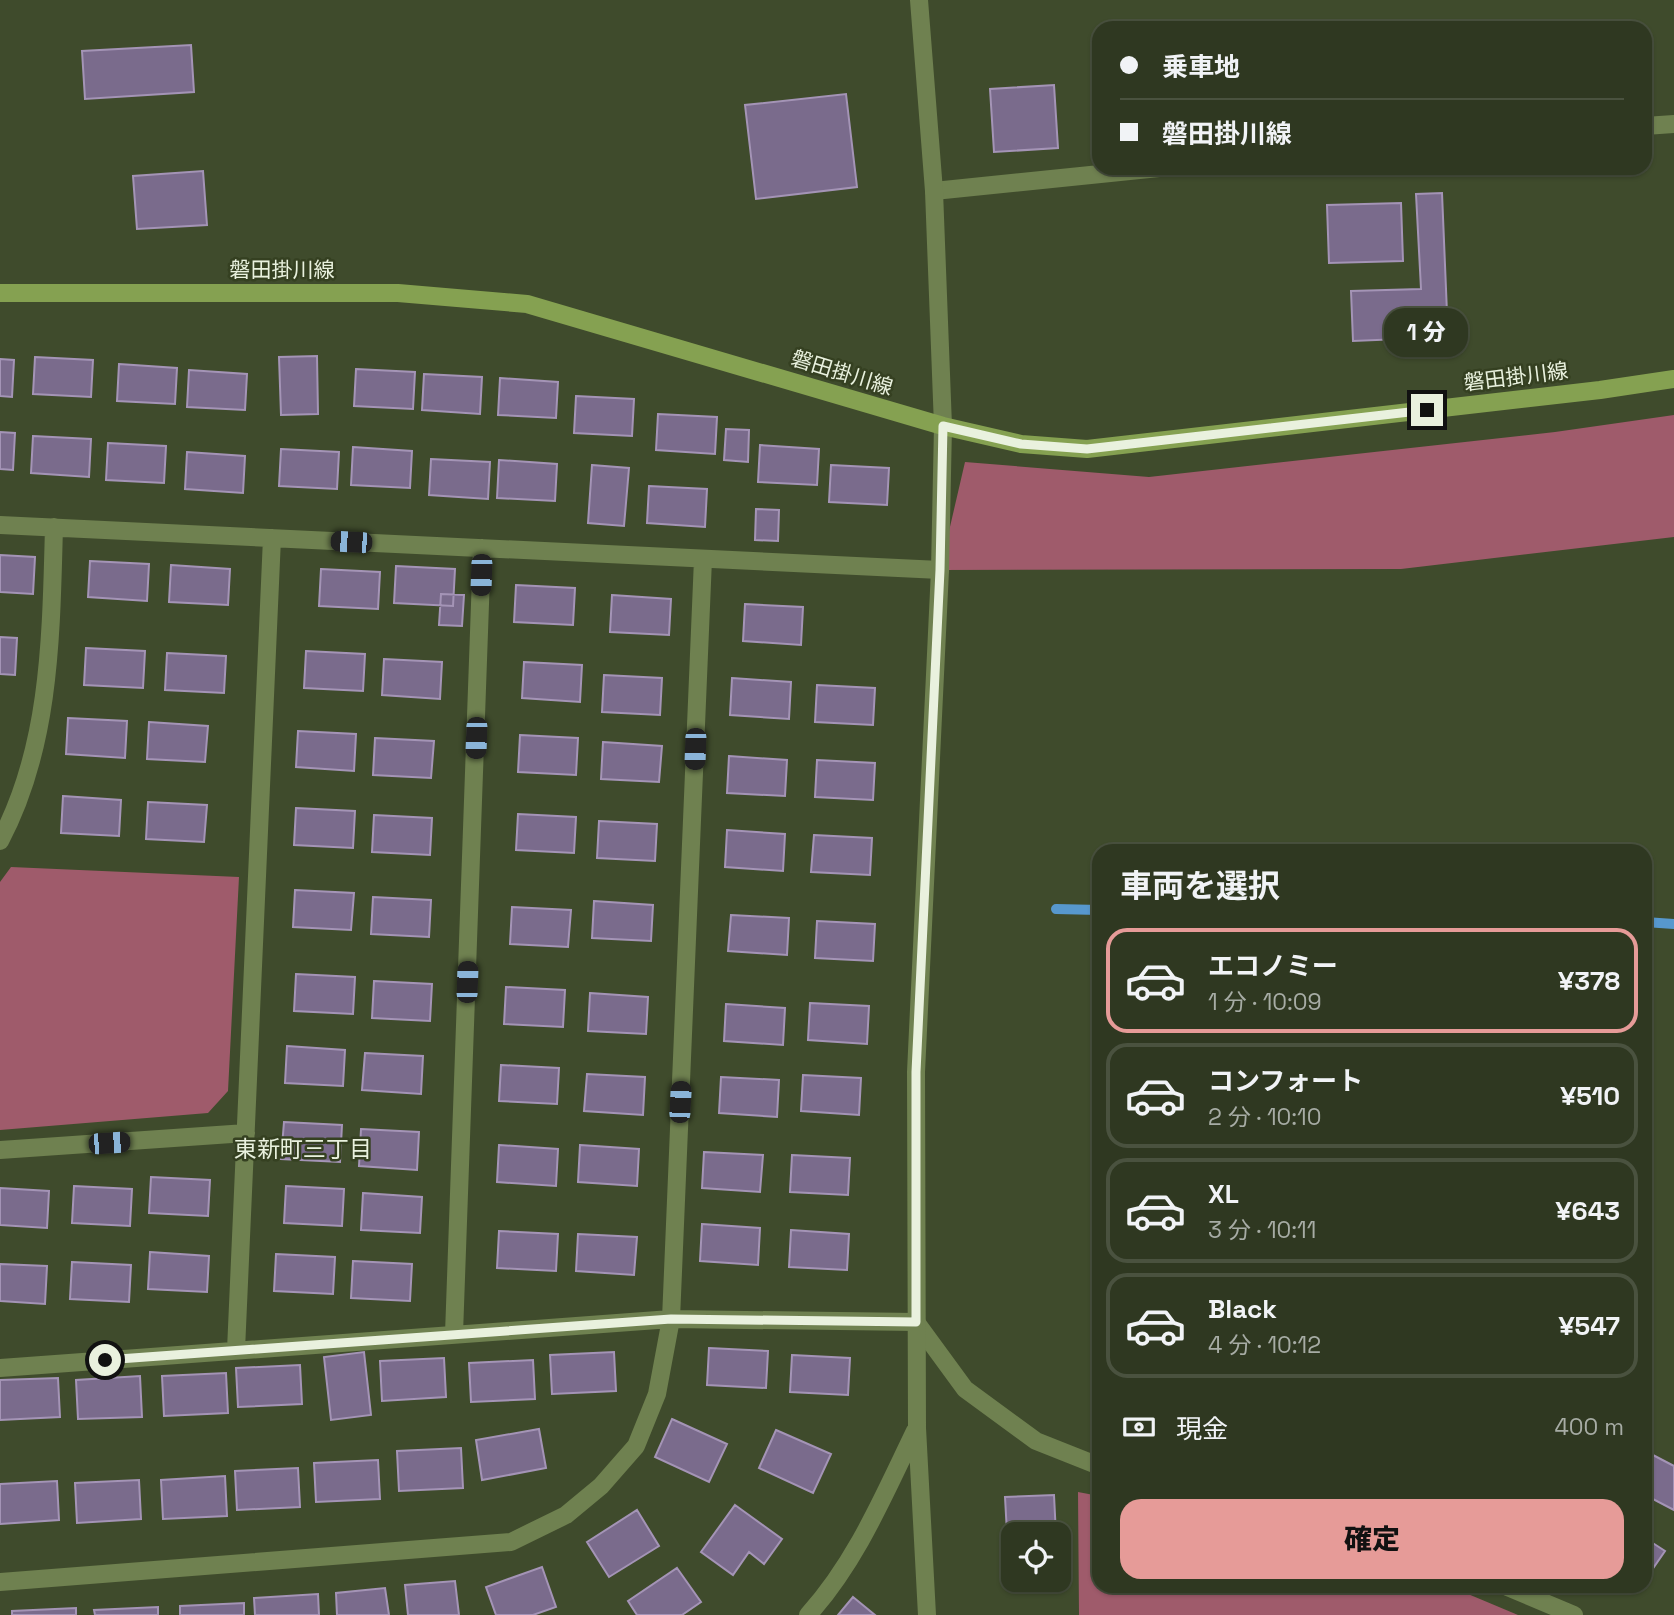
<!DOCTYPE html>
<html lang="ja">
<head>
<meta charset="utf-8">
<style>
	body { margin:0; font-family:"Space Grotesk","Noto Sans JP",sans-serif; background:#373f2a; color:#f1f3f6; height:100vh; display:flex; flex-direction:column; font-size:26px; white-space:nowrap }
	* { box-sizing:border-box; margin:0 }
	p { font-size:23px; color:#a7aca5 }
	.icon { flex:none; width:38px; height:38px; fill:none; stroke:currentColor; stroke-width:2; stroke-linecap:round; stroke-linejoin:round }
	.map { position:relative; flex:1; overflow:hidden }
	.drawer { position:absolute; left:1092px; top:844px; width:560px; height:749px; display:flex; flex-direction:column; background:#2f3821; border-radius:21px; box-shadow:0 2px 5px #0004,0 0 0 2px #4a523f }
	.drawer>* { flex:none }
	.hud { position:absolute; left:1092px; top:21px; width:560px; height:154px; border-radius:21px; box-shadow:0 2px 5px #0004,0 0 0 2px #4a523f; display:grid; align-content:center; height:154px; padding:0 28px; background:#2f3821 }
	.controls { position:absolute; left:1001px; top:1522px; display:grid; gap:14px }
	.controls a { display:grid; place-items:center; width:70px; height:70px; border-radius:14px; background:#2f3821; box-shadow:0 2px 5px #0004,0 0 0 2px #4a523f; font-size:35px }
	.end { position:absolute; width:32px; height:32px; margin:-16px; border:9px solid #e9f1de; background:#111; box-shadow:0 0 0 4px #111 }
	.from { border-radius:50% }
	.bubble { position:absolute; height:49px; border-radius:21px; background:#2f3821; box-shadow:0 2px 5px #0004,0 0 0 2px #4a523f; font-size:23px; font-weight:800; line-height:49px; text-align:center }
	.car { position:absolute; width:21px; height:42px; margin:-21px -10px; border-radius:9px; box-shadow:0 0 5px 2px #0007; background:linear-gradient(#222 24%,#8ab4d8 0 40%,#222 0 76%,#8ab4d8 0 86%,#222 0) }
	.hud b { display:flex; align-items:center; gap:24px; height:66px; font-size:26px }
	.hud b+b { border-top:2px solid #4a523f }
	.hud i { width:18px; height:18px; background:#f1f3f6 }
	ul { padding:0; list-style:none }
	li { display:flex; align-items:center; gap:21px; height:105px; margin:0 14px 10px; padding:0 14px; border:4px solid #4a523f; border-radius:21px }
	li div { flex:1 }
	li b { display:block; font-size:26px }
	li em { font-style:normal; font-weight:800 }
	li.selected { border-color:#e69b98 }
	li>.icon { width:63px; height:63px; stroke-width:1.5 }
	h2 { padding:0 28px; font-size:32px; line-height:84px }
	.pay { display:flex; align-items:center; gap:18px; height:77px; padding:0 28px; font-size:26px }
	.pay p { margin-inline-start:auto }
	.primary-button { display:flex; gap:14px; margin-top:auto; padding:14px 28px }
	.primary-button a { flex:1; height:80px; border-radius:21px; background:#e69b98; color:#111; font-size:28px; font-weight:800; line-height:80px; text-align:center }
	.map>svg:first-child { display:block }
	.green { fill:#9f5b6b }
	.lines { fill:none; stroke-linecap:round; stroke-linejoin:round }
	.stream { stroke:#5798ce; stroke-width:10 }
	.building { fill:#7a6b8c; stroke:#a494b6; stroke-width:2 }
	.minor { stroke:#6f8150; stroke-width:18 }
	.tertiary { stroke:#6f8150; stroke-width:18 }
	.secondary { stroke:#85a151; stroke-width:18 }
	.route { stroke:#e9f1de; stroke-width:9 }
	.labels { text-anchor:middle; stroke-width:5; stroke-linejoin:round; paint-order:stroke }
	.street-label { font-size:21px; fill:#e9f1de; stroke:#354021 }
	.neighbourhood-label { font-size:23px; fill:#e9f1de; stroke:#354021 }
</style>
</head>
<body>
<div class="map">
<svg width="1674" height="1615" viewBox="0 0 1674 1615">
	<rect width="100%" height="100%" fill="#3f4b2c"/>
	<path class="green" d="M 1674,415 L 1674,537 L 1401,569 L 940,570 L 965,462 L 1149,477 L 1555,432 Z
		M 11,867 L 239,877 L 228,1091 L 208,1113 L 0,1130 L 0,882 Z
		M 1078,1492 L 1099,1496 L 1099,1586 L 1449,1586 L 1518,1615 L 1079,1615 Z"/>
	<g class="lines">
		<path class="stream" d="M 1056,909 L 1099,910
			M 1645,922 L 1674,924"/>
	</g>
	<path class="building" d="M 191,45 L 194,92 L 85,99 L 82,51 Z
		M 1054,85 L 1058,148 L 994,152 L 990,89 Z
		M 846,94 L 857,187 L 756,199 L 745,105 Z
		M 203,171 L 207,225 L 137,229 L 133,176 Z
		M 1442,193 L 1448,337 L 1353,341 L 1351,291 L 1421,289 L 1416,194 Z
		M 1401,203 L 1403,261 L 1329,263 L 1327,205 Z
		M 317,356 L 318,414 L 281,415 L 279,357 Z
		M 35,357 L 93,360 L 91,397 L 33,394 Z
		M 0,359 L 14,360 L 12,397 L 0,396 Z
		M 119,364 L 177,368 L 175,404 L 117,401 Z
		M 356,369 L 415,372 L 413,409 L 354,406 Z
		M 189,370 L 247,374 L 245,410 L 187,407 Z
		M 424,374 L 482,377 L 480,414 L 422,410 Z
		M 500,378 L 558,382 L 556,418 L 498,415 Z
		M 576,396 L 634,399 L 632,436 L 574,433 Z
		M 658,414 L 717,417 L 715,454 L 656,450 Z
		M 726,429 L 749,430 L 748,462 L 724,460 Z
		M 0,432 L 15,433 L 13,470 L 0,469 Z
		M 33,436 L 91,439 L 89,477 L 31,473 Z
		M 108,443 L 166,446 L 164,483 L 106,480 Z
		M 760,445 L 819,449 L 817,485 L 758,482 Z
		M 353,447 L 412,451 L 410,488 L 351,485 Z
		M 281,449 L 339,452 L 337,489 L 279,486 Z
		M 187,452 L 245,456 L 243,493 L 185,489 Z
		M 431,459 L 490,462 L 488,499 L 429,495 Z
		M 499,460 L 557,464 L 555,501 L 497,498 Z
		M 592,465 L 629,468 L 624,526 L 588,523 Z
		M 831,465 L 889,468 L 887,505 L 829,502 Z
		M 649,486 L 707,489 L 705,527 L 647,523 Z
		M 756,509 L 779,510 L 778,541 L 755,540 Z
		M 0,555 L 35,557 L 33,594 L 0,592 Z
		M 90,561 L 149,564 L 147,601 L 88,597 Z
		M 171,565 L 230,569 L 228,605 L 169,602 Z
		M 396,566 L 455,569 L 453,606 L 394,603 Z
		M 321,569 L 380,572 L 378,609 L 319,606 Z
		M 516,585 L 575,588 L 573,625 L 514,622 Z
		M 441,594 L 464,595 L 462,626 L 439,625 Z
		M 612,595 L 671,599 L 669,635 L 610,632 Z
		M 745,604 L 803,607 L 801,645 L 743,641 Z
		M 0,637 L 17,638 L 15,675 L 0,674 Z
		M 86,648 L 145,651 L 143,688 L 84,685 Z
		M 306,651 L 365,654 L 363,691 L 304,688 Z
		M 167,653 L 226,656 L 224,693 L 165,690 Z
		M 384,659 L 442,662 L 440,699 L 382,695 Z
		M 524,662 L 582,665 L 580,702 L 522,698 Z
		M 604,675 L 662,678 L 660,715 L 602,712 Z
		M 732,678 L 791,682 L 789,719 L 730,715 Z
		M 817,685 L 875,688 L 873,725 L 815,722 Z
		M 68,718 L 127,721 L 125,758 L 66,754 Z
		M 149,722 L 208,726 L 205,762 L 147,759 Z
		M 298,731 L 356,734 L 354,771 L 296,767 Z
		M 520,735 L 578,738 L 576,775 L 518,772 Z
		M 375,738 L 434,741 L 431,778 L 373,775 Z
		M 603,742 L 662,746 L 659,782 L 601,779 Z
		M 729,756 L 787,760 L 785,796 L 727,793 Z
		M 817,760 L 875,763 L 873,800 L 815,797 Z
		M 63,796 L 121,800 L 119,836 L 61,833 Z
		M 148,802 L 207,805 L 204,842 L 146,839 Z
		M 296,808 L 355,811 L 353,848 L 294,845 Z
		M 518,814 L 576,817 L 574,853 L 516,850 Z
		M 374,815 L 432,818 L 430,855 L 372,852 Z
		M 599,821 L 657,824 L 655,861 L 597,858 Z
		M 727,830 L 785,834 L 783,871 L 725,867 Z
		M 814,835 L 872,838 L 870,875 L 811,872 Z
		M 295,890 L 354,893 L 351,930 L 293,927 Z
		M 373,897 L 431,900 L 429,937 L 371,934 Z
		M 594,901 L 653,905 L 651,941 L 592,938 Z
		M 512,907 L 571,910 L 568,947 L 510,944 Z
		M 731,915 L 789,918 L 787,955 L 728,951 Z
		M 817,921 L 875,924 L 873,961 L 815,958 Z
		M 296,974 L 355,977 L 353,1014 L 294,1011 Z
		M 374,981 L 432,984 L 430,1021 L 372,1018 Z
		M 506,987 L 565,990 L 563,1027 L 504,1024 Z
		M 590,993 L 648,997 L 646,1034 L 588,1031 Z
		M 810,1003 L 869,1006 L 867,1044 L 808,1040 Z
		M 726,1004 L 785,1008 L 783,1045 L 724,1041 Z
		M 287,1046 L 345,1050 L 343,1086 L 285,1083 Z
		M 365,1053 L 423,1056 L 421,1094 L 362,1090 Z
		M 501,1065 L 559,1068 L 557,1104 L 499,1101 Z
		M 587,1074 L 645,1077 L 643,1115 L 584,1111 Z
		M 803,1075 L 861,1078 L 859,1115 L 801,1111 Z
		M 721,1077 L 779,1080 L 777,1117 L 719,1113 Z
		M 284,1122 L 342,1125 L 340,1162 L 281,1159 Z
		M 361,1129 L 419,1132 L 417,1170 L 359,1166 Z
		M 499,1145 L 558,1149 L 556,1186 L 497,1182 Z
		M 580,1145 L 639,1149 L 637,1186 L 578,1182 Z
		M 704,1152 L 763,1155 L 760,1192 L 702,1188 Z
		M 792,1155 L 850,1158 L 848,1195 L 790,1192 Z
		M 151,1177 L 210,1180 L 208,1216 L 149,1213 Z
		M 74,1186 L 132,1189 L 130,1226 L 72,1223 Z
		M 286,1186 L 344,1189 L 342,1226 L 284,1223 Z
		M 0,1188 L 49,1191 L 47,1228 L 0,1225 Z
		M 363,1193 L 422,1197 L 420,1233 L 361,1230 Z
		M 702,1224 L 760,1228 L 758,1265 L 700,1261 Z
		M 791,1230 L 849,1234 L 847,1270 L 789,1267 Z
		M 499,1231 L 558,1234 L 556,1271 L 497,1268 Z
		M 578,1234 L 637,1237 L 634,1275 L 576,1271 Z
		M 150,1252 L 209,1256 L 207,1292 L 148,1289 Z
		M 276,1254 L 335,1257 L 333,1294 L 274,1291 Z
		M 353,1261 L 412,1264 L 410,1301 L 351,1298 Z
		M 72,1262 L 131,1265 L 129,1302 L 70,1299 Z
		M 0,1264 L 47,1266 L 45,1304 L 0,1301 Z
		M 709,1348 L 768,1351 L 766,1388 L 707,1385 Z
		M 364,1352 L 371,1415 L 331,1420 L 324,1357 Z
		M 614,1352 L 616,1391 L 552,1394 L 550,1355 Z
		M 792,1355 L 850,1358 L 848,1395 L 790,1392 Z
		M 444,1358 L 446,1397 L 382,1401 L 380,1361 Z
		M 533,1360 L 535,1399 L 471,1402 L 469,1363 Z
		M 300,1365 L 302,1404 L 238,1407 L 236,1368 Z
		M 226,1373 L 228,1413 L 164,1416 L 162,1376 Z
		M 140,1376 L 142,1417 L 78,1419 L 76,1380 Z
		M 58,1378 L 60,1417 L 0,1420 L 0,1380 Z
		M 672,1419 L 727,1444 L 709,1482 L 655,1457 Z
		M 539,1429 L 546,1468 L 482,1480 L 476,1440 Z
		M 776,1430 L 831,1454 L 813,1493 L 759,1468 Z
		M 461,1448 L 463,1488 L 399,1491 L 397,1451 Z
		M 1651,1454 L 1674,1466 L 1674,1510 L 1645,1495 L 1645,1465 Z
		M 378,1460 L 380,1499 L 316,1502 L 314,1463 Z
		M 298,1468 L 300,1507 L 237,1510 L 235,1471 Z
		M 225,1476 L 227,1516 L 163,1519 L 161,1480 Z
		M 139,1480 L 141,1519 L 77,1523 L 75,1483 Z
		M 57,1481 L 59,1520 L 0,1524 L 0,1484 Z
		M 1054,1495 L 1056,1535 L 1013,1535 L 1013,1550 L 1008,1551 L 1005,1497 Z
		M 735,1505 L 782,1539 L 764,1564 L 749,1552 L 733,1575 L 701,1552 Z
		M 637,1510 L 659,1546 L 609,1577 L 587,1542 Z
		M 1645,1538 L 1665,1551 L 1645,1580 Z
		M 542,1567 L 556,1607 L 533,1615 L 496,1615 L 486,1587 Z
		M 677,1568 L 701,1602 L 682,1615 L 637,1615 L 628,1601 Z
		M 455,1581 L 459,1615 L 408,1615 L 405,1585 Z
		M 385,1588 L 389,1615 L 337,1615 L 336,1593 Z
		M 318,1594 L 319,1615 L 255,1615 L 254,1598 Z
		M 853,1597 L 875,1615 L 838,1615 Z
		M 244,1603 L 244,1615 L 180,1615 L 180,1606 Z
		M 158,1607 L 158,1615 L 95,1615 L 94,1610 Z
		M 76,1608 L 76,1615 L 12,1615 L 12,1611 Z"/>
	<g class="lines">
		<path class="minor" d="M 1645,126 L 1674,124
			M 934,191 L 1159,168
			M 0,525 L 940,570
			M 0,841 C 51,745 51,634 54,527
			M 0,1150 L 246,1133
			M 454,1334 L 482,548
			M 236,1350 L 272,538
			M 0,1368 L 671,1319 L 916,1322 L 965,1389 L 1036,1441 L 1099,1466
			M 0,1582 L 511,1542 L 566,1515 L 601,1486 L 636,1446 L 657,1394 L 671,1319 L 703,559
			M 1505,1586 L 1574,1615"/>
		<path class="tertiary" d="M 919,0 L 934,191 L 943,426 L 940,570 L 916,1072 L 917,1428 L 927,1615
			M 808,1615 C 856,1562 884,1495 915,1431"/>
		<path class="secondary" d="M 0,293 L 398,293 L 527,304 L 943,426 L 1021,444 L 1087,449 L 1600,390 L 1674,379"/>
	</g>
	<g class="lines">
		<path class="route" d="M 105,1360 L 671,1319 L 916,1322 L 916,1072 L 940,570 L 943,426 L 1021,444 L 1087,449 L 1427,410"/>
	</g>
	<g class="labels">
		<g class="street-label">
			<text x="282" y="277">磐田掛川線</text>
			<text transform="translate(842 373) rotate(17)" y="7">磐田掛川線</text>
			<text transform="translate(1516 377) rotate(-7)" y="7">磐田掛川線</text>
		</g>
		<g class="neighbourhood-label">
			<text x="303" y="1157">東新町三丁目</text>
		</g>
	</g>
</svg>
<div class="controls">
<a><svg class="icon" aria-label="locate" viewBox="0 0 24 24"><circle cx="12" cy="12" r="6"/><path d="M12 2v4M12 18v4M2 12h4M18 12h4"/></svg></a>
</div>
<i class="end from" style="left:105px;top:1360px"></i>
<i class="end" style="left:1427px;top:410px"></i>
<div class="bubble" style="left:1384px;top:308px;width:84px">1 分</div>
<i class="car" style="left:351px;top:542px;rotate:273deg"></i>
<i class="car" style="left:481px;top:575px;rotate:182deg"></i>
<i class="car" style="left:476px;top:738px;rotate:182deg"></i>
<i class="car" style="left:695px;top:749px;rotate:182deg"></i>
<i class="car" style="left:467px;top:982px;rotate:2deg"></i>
<i class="car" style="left:680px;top:1102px;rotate:3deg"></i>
<i class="car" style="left:109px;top:1143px;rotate:86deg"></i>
<div class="hud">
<b><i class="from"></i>乗車地</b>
<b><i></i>磐田掛川線</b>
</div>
<section class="drawer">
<h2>車両を選択</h2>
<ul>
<li class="selected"><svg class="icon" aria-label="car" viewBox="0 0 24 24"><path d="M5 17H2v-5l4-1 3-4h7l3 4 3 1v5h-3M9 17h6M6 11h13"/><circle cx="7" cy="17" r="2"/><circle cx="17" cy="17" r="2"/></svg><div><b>エコノミー</b><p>1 分 · 10:09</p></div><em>¥378</em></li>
<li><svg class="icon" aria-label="car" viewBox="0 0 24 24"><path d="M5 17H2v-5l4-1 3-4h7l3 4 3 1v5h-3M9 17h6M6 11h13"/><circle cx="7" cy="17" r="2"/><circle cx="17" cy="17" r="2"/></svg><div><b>コンフォート</b><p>2 分 · 10:10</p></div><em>¥510</em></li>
<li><svg class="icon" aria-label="car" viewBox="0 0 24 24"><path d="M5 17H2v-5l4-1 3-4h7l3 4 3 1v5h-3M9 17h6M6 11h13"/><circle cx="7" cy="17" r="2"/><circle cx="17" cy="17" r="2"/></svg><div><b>XL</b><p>3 分 · 10:11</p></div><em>¥643</em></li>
<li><svg class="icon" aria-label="car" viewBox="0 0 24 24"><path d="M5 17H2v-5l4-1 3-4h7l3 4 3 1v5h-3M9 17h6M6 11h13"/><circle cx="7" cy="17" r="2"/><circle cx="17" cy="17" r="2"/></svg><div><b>Black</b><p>4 分 · 10:12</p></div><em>¥547</em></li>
</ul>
<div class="pay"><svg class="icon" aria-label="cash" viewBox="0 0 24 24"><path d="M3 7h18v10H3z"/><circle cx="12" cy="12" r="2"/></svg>現金<p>400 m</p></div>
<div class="primary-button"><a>確定</a></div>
</section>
</div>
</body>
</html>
